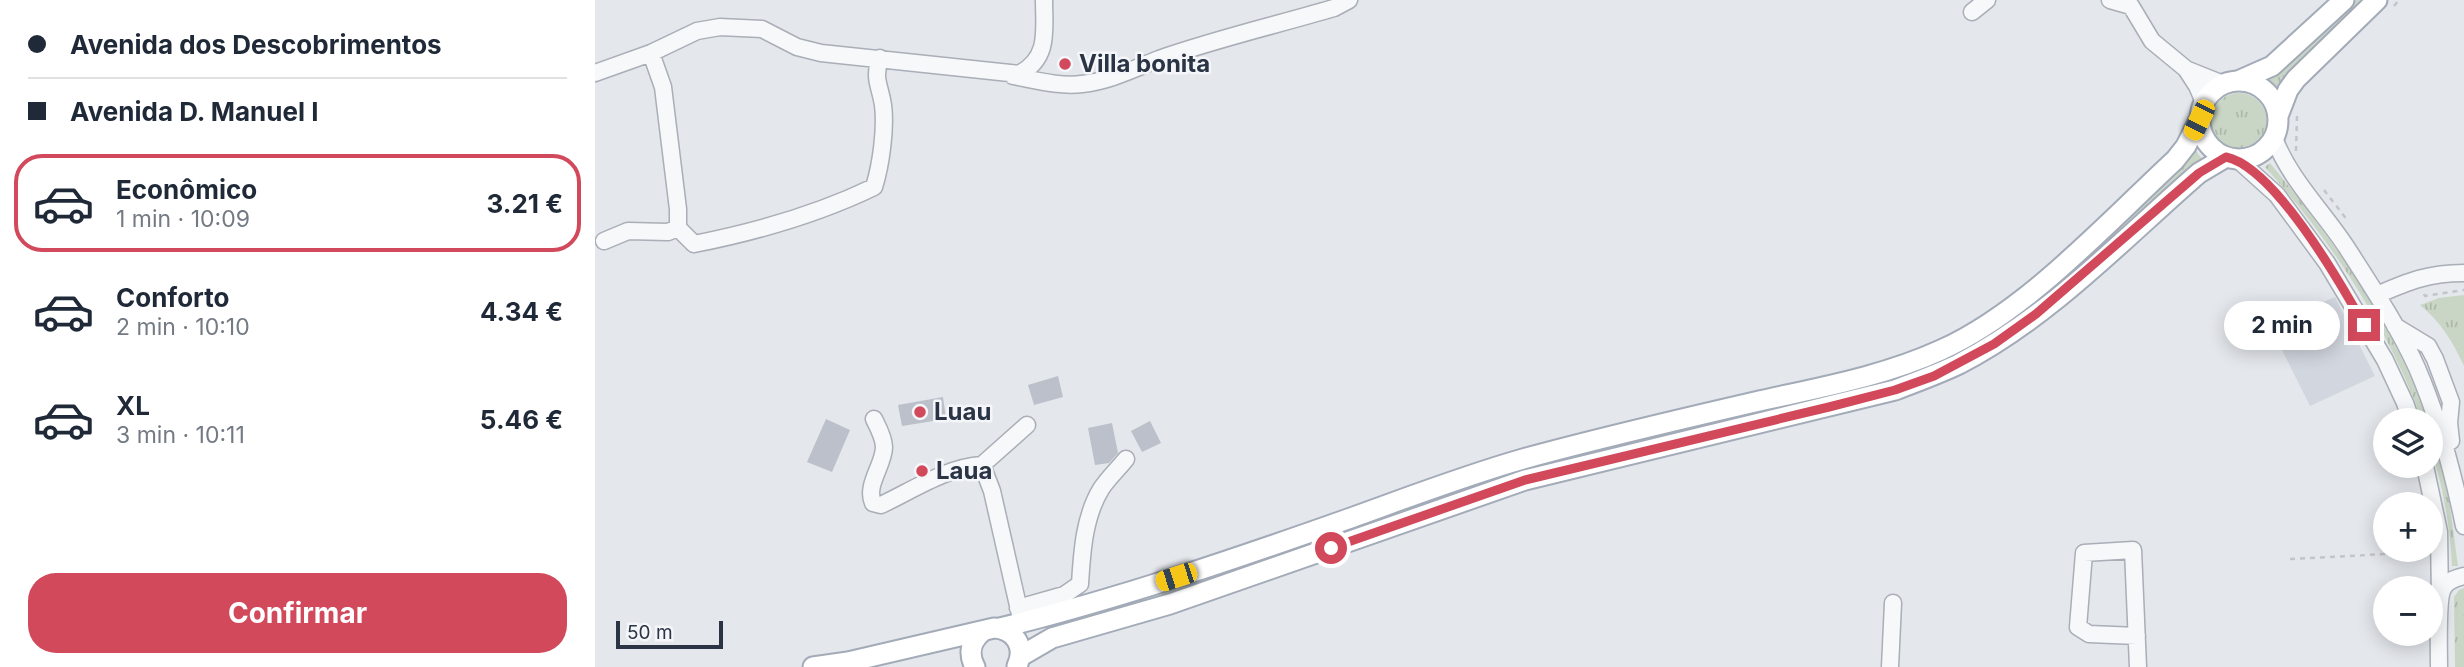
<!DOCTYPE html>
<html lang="pt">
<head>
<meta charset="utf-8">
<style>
	body { margin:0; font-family:Inter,sans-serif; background:#f2f2f3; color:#1f2937; height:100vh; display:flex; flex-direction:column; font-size:26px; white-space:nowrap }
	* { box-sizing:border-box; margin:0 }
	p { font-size:23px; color:#747a83 }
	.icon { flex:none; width:38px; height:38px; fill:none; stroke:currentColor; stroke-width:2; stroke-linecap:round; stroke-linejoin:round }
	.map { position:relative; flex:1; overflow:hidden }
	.details { display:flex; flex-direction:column; background:#fff; width:595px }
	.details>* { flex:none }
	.guide { display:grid; align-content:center; height:154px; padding:0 28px; background:#fff }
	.buttons { position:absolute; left:1778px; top:408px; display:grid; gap:14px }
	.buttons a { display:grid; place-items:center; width:70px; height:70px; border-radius:50%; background:#fff; box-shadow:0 4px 18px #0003; font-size:35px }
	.scale { position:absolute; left:21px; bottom:18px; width:107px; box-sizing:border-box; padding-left:7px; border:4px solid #2b3445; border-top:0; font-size:19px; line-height:24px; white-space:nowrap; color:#2b3445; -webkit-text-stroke:5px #f4f6f9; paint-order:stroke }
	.end { position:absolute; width:32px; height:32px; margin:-16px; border:9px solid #d1495b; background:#fff; box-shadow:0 0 0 4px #fff }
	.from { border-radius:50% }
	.bubble { position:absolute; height:49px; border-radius:24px; background:#fff; box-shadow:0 4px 18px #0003; font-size:23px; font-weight:700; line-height:49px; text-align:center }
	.car { position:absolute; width:21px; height:42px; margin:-21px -10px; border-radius:9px; box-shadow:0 0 5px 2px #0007; background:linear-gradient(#f5c518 24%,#345 0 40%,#f5c518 0 76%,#345 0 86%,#f5c518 0) }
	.guide b { display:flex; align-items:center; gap:24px; height:66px; font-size:26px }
	.guide b+b { border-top:2px solid #e0e1e3 }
	.guide i { width:18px; height:18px; background:#1f2937 }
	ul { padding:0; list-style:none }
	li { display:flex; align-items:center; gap:21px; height:98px; margin:0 14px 10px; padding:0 14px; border:4px solid transparent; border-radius:28px }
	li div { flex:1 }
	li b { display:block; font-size:26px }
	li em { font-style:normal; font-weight:700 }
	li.selected { border-color:#d1495b }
	li>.icon { width:63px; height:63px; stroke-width:1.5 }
	.action { display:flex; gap:14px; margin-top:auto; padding:14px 28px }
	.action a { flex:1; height:80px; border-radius:28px; background:#d1495b; color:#fff; font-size:28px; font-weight:700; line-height:80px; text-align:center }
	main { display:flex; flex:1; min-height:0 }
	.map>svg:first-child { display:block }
	.built { fill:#d2d6de }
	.grass { fill:url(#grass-tufts) }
	.building { fill:#bbc0ca }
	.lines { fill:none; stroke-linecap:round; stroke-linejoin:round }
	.minor-casing { stroke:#a9aeb7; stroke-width:19 }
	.major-casing { stroke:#a3abb8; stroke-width:23 }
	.path { stroke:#c2c5cb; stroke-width:2.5; stroke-dasharray:5 5; stroke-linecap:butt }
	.minor { stroke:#f7f8fa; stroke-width:16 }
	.major { stroke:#fff; stroke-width:19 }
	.route { stroke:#d1495b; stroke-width:9 }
	.poi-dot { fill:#d1495b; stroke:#f4f6f9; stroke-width:2.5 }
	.labels { text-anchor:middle; stroke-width:5; stroke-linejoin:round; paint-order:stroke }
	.poi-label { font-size:24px; font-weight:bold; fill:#2b3445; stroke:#f4f6f9; text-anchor:start }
</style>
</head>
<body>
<main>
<section class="details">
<div class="guide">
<b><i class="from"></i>Avenida dos Descobrimentos</b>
<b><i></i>Avenida D. Manuel I</b>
</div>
<ul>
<li class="selected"><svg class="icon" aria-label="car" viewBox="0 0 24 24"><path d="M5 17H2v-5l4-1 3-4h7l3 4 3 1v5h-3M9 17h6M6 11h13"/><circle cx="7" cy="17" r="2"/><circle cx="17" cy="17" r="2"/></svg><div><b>Econômico</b><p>1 min · 10:09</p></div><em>3.21 €</em></li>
<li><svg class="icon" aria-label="car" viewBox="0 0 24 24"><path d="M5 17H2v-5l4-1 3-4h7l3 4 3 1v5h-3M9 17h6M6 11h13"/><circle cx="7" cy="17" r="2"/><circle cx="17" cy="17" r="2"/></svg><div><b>Conforto</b><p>2 min · 10:10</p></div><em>4.34 €</em></li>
<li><svg class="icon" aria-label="car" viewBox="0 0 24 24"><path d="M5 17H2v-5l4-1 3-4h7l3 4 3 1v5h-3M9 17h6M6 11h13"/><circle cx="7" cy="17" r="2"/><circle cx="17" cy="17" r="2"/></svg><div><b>XL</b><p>3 min · 10:11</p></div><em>5.46 €</em></li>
</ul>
<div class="action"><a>Confirmar</a></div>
</section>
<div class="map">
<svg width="1869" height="667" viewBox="0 0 1869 667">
	<defs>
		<pattern id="grass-tufts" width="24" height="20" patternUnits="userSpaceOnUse" patternTransform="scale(1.75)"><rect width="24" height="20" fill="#c9d6c5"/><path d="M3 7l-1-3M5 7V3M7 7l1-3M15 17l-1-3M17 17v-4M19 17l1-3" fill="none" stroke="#adb8ab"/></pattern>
	</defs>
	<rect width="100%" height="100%" fill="#e4e7ec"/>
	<path class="built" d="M 1740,297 L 1780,376 L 1715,406 L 1684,344 L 1689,319 Z"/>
	<path class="grass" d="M 1761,0 L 1770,0 L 1704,63 L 1682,88 L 1674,80 Z
		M1616 121a28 28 0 1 1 56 0a28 28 0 1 1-56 0Z
		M 1601,151 L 1607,159 L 1467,285 L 1424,318 L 1362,357 L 1307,379 L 935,471 L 841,500 L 506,619 L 561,595 L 910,472 L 992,449 L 1296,377 L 1486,259 Z
		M 1675,163 C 1738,240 1800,324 1832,420 L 1827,420 C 1793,327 1736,240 1670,167 Z
		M 1869,295 L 1869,366 C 1858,342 1845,321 1825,305 L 1844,298 Z
		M 1836,430 L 1853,492 L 1863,566 L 1857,566 C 1856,542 1853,518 1848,495 C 1844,473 1836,453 1836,430 Z
		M 1869,588 L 1869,667 L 1860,667 L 1859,597 L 1864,590 Z"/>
	<path class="building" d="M 463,376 L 468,397 L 439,405 L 433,385 Z
		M 348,397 L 351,419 L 307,426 L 303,405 Z
		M 231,419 L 255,430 L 237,472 L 212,462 Z
		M 555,421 L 566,443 L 547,452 L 536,431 Z
		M 517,423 L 523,453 L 514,463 L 500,465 L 493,428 Z"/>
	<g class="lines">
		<defs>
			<path id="minor" d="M 1515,0 L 1536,6 L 1557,41 L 1591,69 L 1602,86 L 1609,102
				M 1377,12 L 1392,0
				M 56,53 L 68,87 L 83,209 L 83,228 L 99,244 C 160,232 223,214 279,187 C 286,165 291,128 288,105 C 285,85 278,80 285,58
				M 1593,70 L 1628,84
				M 0,73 L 56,53 L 102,31 L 125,27 L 167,29 L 202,47 L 226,53 L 424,74 C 455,58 449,30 449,0
				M 418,76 C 440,80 465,87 487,84 C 515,81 538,69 564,59 C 621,39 681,25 739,8 L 754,0
				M 1679,138 C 1695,180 1728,211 1752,248 C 1777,287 1803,326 1822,368 C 1844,419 1858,472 1869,526
				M 1642,159 L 1682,195 L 1732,263 L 1790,360 L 1810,403 L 1816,420
				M 9,241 L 33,231 L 73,232 L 83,228
				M 1782,295 C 1814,281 1834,273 1869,273
				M 1800,326 L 1833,346 L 1840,359 L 1856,402 L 1854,423 L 1856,441
				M 279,419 C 283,427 289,438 289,447 C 289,465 270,485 278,503 L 286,505 C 318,490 352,467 387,465 L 397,491 L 427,623
				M 387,465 L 432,425
				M 1830,466 L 1844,532 L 1845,599
				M 423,608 L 469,595 L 485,584 C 487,552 489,517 506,489 C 513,478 523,469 531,459
				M 1542,636 L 1494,634 L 1483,627 L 1489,553 L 1538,550 L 1543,667
				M 1295,667 L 1298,603
				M 1844,667 C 1844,653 1842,596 1849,587 C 1853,580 1862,578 1869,576"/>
			<path id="major" d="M1605 120a39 39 0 1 1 78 0a39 39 0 1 1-78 0Z
				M 1643,81 L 1677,66 L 1749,0
				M 1683,116 L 1693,90 L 1701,79 L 1782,0
				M 405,628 C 522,599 637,560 750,520 C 809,499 868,476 928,459 C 1004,438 1082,420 1160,402 C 1222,388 1287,377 1346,350 C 1431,312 1512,223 1580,160 L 1591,146 L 1604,120
				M 426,656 L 457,638 L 575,604 L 930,480 L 1300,390 C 1321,382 1343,374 1364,364 C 1455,317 1528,239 1604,173 L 1631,157
				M 218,667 L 253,662 L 399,628 C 420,629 431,647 422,666
				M 380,667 C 373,654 375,642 387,632"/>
		</defs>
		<use href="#minor" class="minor-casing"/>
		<use href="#major" class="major-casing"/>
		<path class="path" d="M 1799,6 L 1804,0
			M 1701,151 L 1702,116
			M 1729,190 L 1753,221
			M 1829,294 L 1830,296 L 1869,290
			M 1695,559 L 1811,553 L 1822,550
			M 1869,615 L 1869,616"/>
		<use href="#minor" class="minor"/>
		<use href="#major" class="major"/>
	</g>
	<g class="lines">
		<path class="route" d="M 736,548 L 930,480 L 1234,407 L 1300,390 L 1339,376 L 1399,344 L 1441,314 L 1604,173 L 1631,157 C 1679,167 1745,282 1769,325"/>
	</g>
	<g class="poi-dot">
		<circle cx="470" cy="64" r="7"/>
		<circle cx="325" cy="412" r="7"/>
		<circle cx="327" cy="471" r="7"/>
	</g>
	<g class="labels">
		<g class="poi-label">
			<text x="484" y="72">Villa bonita</text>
			<text x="339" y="420">Luau</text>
			<text x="341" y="479">Laua</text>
		</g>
	</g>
</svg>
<div class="buttons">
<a><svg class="icon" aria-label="layers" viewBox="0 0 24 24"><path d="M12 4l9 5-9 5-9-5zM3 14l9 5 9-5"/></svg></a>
<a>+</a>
<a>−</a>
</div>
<div class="scale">50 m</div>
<i class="end from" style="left:736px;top:548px"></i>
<i class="end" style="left:1769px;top:325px"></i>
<div class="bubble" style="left:1629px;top:301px;width:116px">2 min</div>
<i class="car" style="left:1604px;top:120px;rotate:206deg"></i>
<i class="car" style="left:581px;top:577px;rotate:252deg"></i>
</div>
</main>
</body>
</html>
